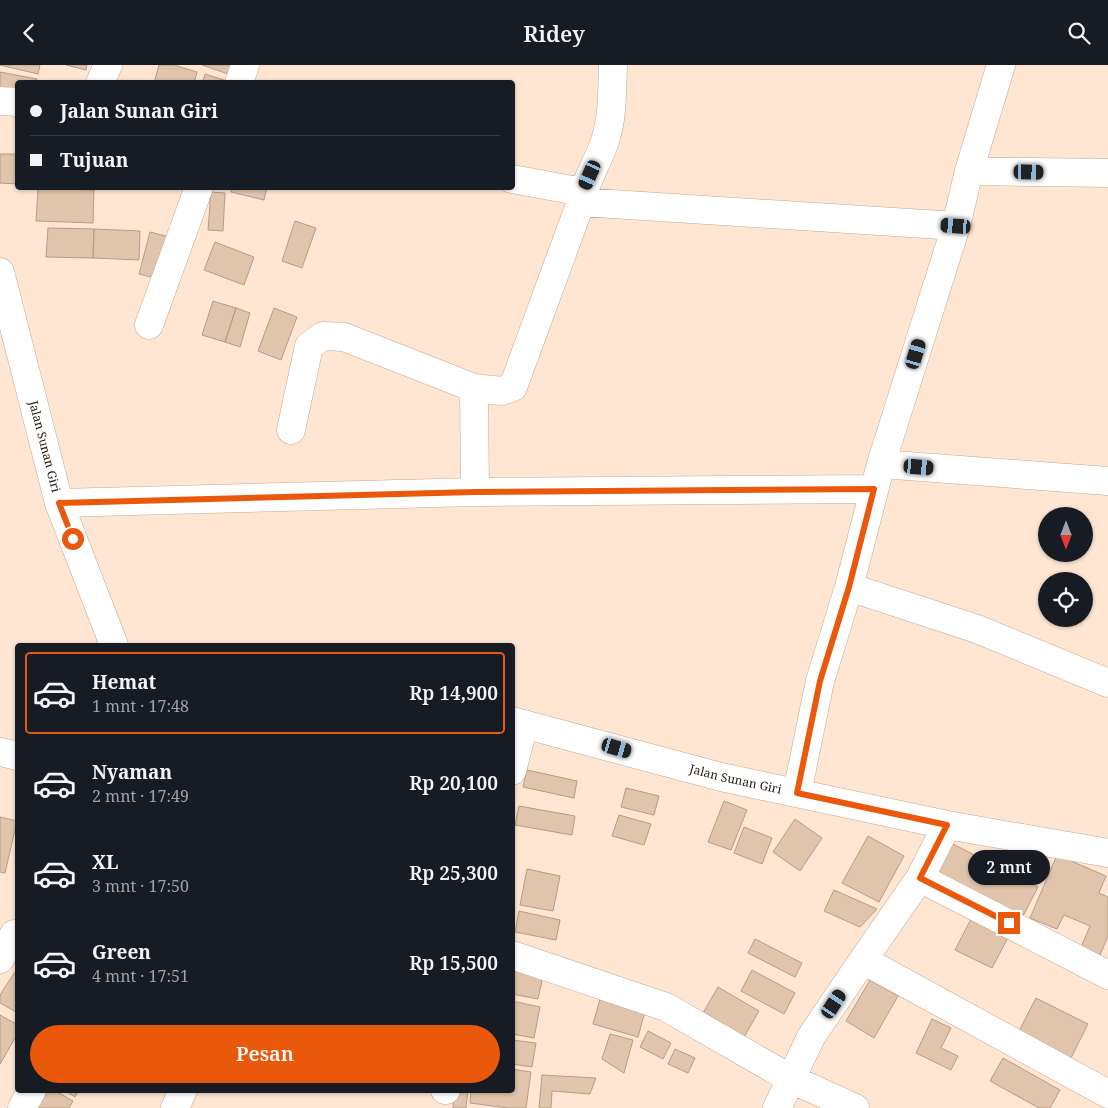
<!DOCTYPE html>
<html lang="id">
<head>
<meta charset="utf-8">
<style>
	body { margin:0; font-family:"Noto Serif",serif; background:#242831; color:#f1f3f6; height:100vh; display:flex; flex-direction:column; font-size:19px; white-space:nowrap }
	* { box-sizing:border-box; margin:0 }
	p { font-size:16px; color:#9ea1a6 }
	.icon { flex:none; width:28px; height:28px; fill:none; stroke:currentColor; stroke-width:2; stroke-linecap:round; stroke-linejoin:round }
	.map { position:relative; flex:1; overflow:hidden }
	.details { position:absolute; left:15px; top:578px; width:500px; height:450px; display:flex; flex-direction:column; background:#171b24; border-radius:5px; box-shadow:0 1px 4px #0004 }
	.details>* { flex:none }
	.hud { position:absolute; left:15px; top:15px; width:500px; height:110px; border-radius:5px; box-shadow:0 1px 4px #0004; display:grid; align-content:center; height:110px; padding:0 15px; background:#171b24 }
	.needle { width:32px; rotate:180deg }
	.controls { position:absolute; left:1038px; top:442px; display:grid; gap:10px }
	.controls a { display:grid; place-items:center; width:55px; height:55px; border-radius:50%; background:#171b24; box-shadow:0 1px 4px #0004; font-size:25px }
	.end { position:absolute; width:22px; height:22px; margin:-11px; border:6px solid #ea580c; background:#fff; box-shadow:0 0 0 2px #fff }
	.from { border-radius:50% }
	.bubble { position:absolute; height:35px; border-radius:18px; background:#171b24; box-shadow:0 1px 4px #0004; font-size:16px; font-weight:600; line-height:35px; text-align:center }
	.car { position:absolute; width:15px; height:30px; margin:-15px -8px; border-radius:6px; box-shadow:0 0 4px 1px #0007; background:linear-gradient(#222 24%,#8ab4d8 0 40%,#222 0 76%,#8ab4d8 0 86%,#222 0) }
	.hud b { display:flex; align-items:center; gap:18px; height:48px; font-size:19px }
	.hud b+b { border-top:1px solid #363941 }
	.hud i { width:12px; height:12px; background:#f1f3f6 }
	ul { padding:9px 0 0; list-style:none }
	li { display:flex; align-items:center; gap:15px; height:82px; margin:0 10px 8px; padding:0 5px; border:2px solid transparent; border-radius:5px }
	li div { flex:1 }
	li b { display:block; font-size:19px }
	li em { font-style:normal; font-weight:600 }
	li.selected { border-color:#ea580c }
	li>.icon { width:45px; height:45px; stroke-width:1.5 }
	.primary-button { display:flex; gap:10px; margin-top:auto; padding:10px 15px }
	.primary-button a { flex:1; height:58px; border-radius:30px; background:#ea580c; color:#fff; font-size:20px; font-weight:600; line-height:58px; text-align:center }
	header { display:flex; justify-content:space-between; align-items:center; height:65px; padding:0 15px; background:#171b24; font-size:22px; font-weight:600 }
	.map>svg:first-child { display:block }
	.building { fill:#e0c4ac; stroke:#b79c85 }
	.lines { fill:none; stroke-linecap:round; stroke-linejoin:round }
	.minor-casing { stroke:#c4a891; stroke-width:29 }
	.tertiary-casing { stroke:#c4a891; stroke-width:29 }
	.minor { stroke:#fff; stroke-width:28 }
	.tertiary { stroke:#fff; stroke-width:28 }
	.route { stroke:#ea580c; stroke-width:6 }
	.labels { text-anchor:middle; stroke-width:4; stroke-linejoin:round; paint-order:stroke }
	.street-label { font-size:12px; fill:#261b12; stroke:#fee6d3 }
</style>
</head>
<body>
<header><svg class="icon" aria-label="back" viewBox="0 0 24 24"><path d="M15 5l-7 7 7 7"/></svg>Ridey<svg class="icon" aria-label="search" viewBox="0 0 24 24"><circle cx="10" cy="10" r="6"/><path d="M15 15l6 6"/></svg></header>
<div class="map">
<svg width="1108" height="1043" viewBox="0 0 1108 1043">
	<rect width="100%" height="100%" fill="#fee6d3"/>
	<path class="building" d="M 0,0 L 40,0 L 38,9 Z
		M 66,0 L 87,0 L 86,5 Z
		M 159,0 L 174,0 L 197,7 L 194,18 L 154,18 Z
		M 202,0 L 239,0 L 234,11 Z
		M 0,7 L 37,14 L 36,18 L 18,18 L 18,29 L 0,26 Z
		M 205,9 L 227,16 L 226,18 L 202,18 Z
		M 0,89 L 18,89 L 18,119 L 0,118 Z
		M 232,122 L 267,122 L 264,135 L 231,127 Z
		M 38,123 L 94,125 L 93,158 L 36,156 Z
		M 211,127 L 225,128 L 223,166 L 208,165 Z
		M 295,156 L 316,163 L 302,203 L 282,196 Z
		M 48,163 L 94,164 L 93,193 L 46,192 Z
		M 94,164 L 140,166 L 139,195 L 93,193 Z
		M 150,167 L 174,173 L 163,215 L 139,209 Z
		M 215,177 L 254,192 L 244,220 L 204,205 Z
		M 213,236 L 236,243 L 225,277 L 202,270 Z
		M 236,243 L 250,248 L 240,282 L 225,277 Z
		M 274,243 L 297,252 L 281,295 L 258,286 Z
		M 527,705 L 577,716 L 574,733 L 523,722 Z
		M 626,723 L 659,731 L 654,750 L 621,742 Z
		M 724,736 L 747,745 L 731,785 L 708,777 Z
		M 519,741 L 575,751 L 572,770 L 515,760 Z
		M 619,750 L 651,759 L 644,780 L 612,771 Z
		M 0,752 L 17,756 L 5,808 L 0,807 Z
		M 795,754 L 822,773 L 800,806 L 773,787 Z
		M 744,762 L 772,773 L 762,799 L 734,788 Z
		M 868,771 L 904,791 L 879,837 L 842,818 Z
		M 1015,774 L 1047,790 L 1032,819 L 1038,822 L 1023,851 L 932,806 L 947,776 L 1000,803 Z
		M 1057,790 L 1106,811 L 1099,828 L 1108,832 L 1108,871 L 1100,890 L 1081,882 L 1090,861 L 1064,850 L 1057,864 L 1030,853 Z
		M 527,804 L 560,811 L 553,846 L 520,840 Z
		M 834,825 L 877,844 L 860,862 L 824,846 Z
		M 519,846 L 560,855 L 556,875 L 515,867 Z
		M 974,848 L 1011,867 L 992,903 L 955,885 Z
		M 755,874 L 802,898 L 795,912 L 748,888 Z
		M 512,900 L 544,906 L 538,934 L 512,929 Z
		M 752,905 L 795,928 L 784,949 L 741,926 Z
		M 15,907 L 18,909 L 18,948 L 0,938 L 0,930 Z
		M 870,915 L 898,931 L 874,973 L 846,956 Z
		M 718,922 L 759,946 L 744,972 L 703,948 Z
		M 602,927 L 647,939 L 638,972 L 593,959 Z
		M 1036,933 L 1088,959 L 1071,993 L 1019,966 Z
		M 512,936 L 540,942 L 534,973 L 512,969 Z
		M 0,950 L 18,960 L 18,968 L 0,999 Z
		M 932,954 L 951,963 L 941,983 L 958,991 L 951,1005 L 916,988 Z
		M 648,966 L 671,978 L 663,994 L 640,982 Z
		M 610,969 L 633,975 L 624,1008 L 602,994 Z
		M 512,975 L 536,978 L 532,1002 L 512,999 Z
		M 675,984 L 695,993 L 688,1008 L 668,999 Z
		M 1003,993 L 1060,1025 L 1050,1043 L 1039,1043 L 990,1016 Z
		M 512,1004 L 531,1007 L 526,1043 L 508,1043 L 470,1038 L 471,1025 L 512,1025 Z
		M 542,1010 L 596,1013 L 590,1029 L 552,1026 L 551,1043 L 539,1043 Z
		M 42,1025 L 54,1025 L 73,1036 L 69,1043 L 31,1043 Z
		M 64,1025 L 79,1025 L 75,1032 Z
		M 454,1025 L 468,1025 L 466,1043 L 453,1043 Z"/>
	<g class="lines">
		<defs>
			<path id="minor" d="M 100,18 L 108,0
				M 239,18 L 245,0
				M 0,36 L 18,37
				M 969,106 L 1108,108
				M 512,114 L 583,127
				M 581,137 L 956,161
				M 149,260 L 199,122
				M 474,323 L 475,427
				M 291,365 L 309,281 L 323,271 L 344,272 L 474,323 L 502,326 L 513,322 L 581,137 C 585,116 598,97 605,76 C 613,52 612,25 613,0
				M 881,399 L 1108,416
				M 59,438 L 475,427 L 874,424
				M 849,522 L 977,564 L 1108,618
				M 0,687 L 18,691
				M 512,706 L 524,659
				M 797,728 L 820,616 L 849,522 L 881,399 L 956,161 L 969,106 L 1001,0
				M 947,760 L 920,813 L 863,895 L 1108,1029
				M 920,813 L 1108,910
				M 512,890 L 666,942 L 791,1014 L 777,1043
				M 0,894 L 14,869
				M 445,1025 L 446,1025
				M 22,1043 L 32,1025
				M 175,1043 L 183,1025
				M 855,1043 L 791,1014 L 811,972 L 863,895"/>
			<g id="tertiary">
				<path id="s1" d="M 0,207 L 59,438 L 114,580"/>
				<path id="s2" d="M 512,656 L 721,712 L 947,760 L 1108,788"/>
			</g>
		</defs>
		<use href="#minor" class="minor-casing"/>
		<use href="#tertiary" class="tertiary-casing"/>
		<use href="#minor" class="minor"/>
		<use href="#tertiary" class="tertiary"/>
	</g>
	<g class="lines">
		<path class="route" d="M 73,474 L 59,438 L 475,427 L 874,424 L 849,522 L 820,616 L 797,728 L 947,760 L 920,813 L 1009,858"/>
	</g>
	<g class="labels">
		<g class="street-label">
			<text dy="4" stroke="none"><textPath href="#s1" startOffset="180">Jalan Sunan Giri</textPath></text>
			<text dy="4" stroke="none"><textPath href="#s2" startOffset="231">Jalan Sunan Giri</textPath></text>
		</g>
	</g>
</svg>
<div class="controls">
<a><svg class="needle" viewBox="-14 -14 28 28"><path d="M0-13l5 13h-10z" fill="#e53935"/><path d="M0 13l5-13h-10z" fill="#9ea1a6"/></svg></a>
<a><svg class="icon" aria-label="locate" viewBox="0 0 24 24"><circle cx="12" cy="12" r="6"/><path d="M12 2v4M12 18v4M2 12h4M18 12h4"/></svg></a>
</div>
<i class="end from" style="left:73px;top:474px"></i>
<i class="end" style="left:1009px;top:858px"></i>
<div class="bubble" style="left:968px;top:785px;width:82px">2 mnt</div>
<i class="car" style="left:1029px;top:107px;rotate:91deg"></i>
<i class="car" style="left:590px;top:110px;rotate:204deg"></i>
<i class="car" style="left:956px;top:161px;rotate:274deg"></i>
<i class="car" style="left:916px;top:289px;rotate:17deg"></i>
<i class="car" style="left:919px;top:402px;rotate:95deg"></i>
<i class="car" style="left:617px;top:683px;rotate:106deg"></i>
<i class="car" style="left:834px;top:939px;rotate:33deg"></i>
<div class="hud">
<b><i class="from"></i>Jalan Sunan Giri</b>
<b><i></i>Tujuan</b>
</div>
<section class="details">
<ul>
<li class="selected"><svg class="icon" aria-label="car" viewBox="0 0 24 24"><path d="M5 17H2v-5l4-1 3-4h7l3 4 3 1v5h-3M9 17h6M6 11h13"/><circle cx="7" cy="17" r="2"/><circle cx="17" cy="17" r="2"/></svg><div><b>Hemat</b><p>1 mnt · 17:48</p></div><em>Rp 14,900</em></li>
<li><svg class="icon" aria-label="car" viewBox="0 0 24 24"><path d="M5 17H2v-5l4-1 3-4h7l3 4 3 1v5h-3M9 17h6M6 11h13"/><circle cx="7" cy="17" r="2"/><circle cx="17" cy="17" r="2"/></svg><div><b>Nyaman</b><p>2 mnt · 17:49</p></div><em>Rp 20,100</em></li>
<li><svg class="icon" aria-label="car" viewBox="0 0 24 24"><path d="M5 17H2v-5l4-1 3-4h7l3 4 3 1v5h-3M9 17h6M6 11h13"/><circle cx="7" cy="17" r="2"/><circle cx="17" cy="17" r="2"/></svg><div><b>XL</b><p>3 mnt · 17:50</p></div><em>Rp 25,300</em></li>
<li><svg class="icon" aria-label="car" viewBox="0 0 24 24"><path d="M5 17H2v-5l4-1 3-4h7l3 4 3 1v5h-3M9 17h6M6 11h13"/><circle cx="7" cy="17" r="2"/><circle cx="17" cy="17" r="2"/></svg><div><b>Green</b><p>4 mnt · 17:51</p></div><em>Rp 15,500</em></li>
</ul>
<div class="primary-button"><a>Pesan</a></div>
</section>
</div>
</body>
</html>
